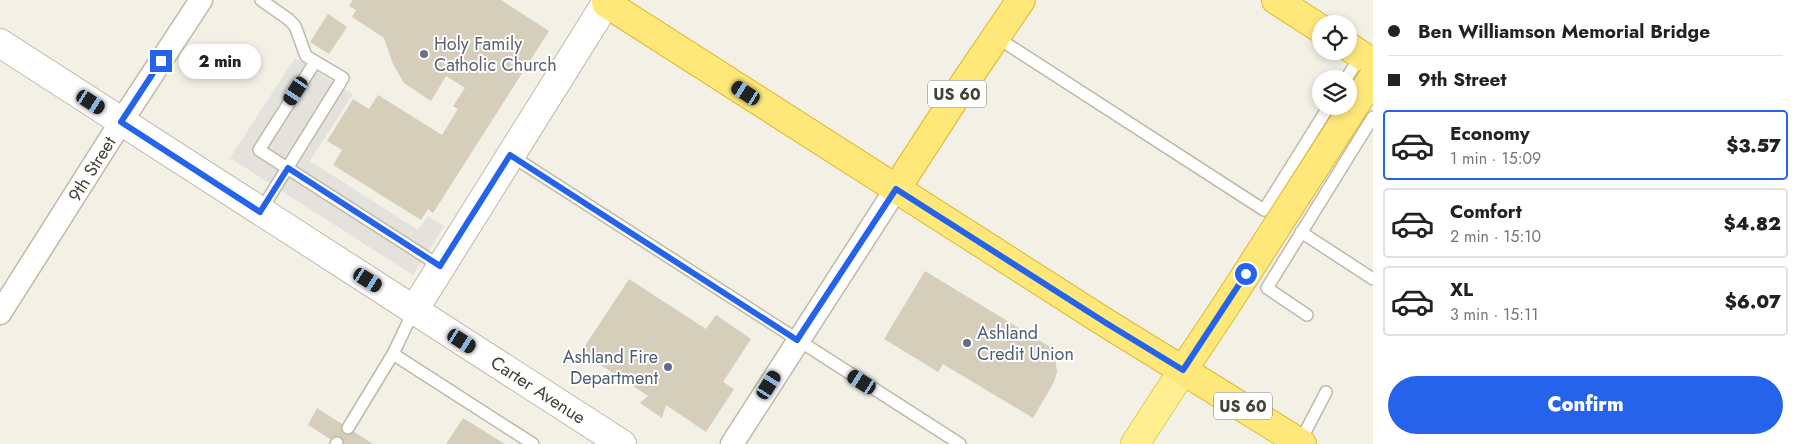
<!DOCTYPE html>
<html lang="en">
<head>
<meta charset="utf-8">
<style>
	body { margin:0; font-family:Jost,sans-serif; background:#f6f6f6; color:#222; height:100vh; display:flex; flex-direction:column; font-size:19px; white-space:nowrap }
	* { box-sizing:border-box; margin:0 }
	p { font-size:16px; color:#767676 }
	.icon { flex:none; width:28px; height:28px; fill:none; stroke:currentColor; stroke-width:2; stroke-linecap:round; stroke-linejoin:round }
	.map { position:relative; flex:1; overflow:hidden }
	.sheet { display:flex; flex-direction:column; background:#fff; width:425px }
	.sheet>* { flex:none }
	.banner { display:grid; align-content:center; height:110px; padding:0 15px; background:#fff }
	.tools { position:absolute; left:1312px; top:15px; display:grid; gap:10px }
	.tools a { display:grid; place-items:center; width:45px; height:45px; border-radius:50%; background:#fff; box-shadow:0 2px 8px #0003; font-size:25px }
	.end { position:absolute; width:22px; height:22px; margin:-11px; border:6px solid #2563eb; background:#fff; box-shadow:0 0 0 2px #fff }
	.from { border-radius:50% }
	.bubble { position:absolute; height:35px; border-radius:18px; background:#fff; box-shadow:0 2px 8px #0003; font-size:16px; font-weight:800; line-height:35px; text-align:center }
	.car { position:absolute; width:15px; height:30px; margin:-15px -8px; border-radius:6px; box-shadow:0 0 4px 1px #0007; background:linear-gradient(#222 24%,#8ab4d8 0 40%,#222 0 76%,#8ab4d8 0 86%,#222 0) }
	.banner b { display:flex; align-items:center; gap:18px; height:48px; font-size:19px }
	.banner b+b { border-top:1px solid #e0e0e0 }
	.banner i { width:12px; height:12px; background:#222 }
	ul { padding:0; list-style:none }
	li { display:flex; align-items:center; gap:15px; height:70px; margin:0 10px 8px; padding:0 5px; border:2px solid #e0e0e0; border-radius:5px }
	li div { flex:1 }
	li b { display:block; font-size:19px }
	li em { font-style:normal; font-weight:800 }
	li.active { border-color:#2563eb }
	li>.icon { width:45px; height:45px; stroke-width:1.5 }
	.cta { display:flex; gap:10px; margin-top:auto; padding:10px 15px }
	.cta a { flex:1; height:58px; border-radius:30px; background:#2563eb; color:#fff; font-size:20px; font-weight:800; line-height:58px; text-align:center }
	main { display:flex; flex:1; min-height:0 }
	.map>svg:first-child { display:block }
	.parking { fill:#e3e2dd }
	.building { fill:#d5ceba }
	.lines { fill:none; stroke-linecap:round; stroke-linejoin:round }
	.service-casing { stroke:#bebaa7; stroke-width:14 }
	.minor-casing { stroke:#bebaa7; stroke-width:25 }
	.tertiary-casing { stroke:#bebaa7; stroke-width:30 }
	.primary-casing { stroke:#e6d05f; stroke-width:30 }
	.trunk-casing { stroke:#e1b831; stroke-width:30 }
	.service { stroke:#fff; stroke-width:11 }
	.minor { stroke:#fff; stroke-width:22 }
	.tertiary { stroke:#fff; stroke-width:28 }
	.primary { stroke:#ffef91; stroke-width:28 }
	.trunk { stroke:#ffe87a; stroke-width:28 }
	.trunk-bridge-casing { stroke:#e1b831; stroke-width:30; stroke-linecap:butt }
	.trunk-bridge { stroke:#ffe87a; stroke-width:28 }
	.route { stroke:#2563eb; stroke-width:6 }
	.worship-dot { fill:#6b7280; stroke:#fff; stroke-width:2 }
	.service-dot { fill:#5c6f8a; stroke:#fff; stroke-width:2 }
	.labels { text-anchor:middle; stroke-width:4; stroke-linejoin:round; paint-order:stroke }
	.shield { fill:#fff; stroke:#7d7a71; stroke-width:1 }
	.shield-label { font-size:16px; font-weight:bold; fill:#454134 }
	.worship-label { font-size:18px; fill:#5b616d; stroke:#fff; text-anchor:start }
	.street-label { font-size:18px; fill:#454134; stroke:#fff }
	.service-label { font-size:18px; fill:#4e5e75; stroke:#fff; text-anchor:start }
</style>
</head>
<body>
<main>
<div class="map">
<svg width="1373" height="444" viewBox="0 0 1373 444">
	<rect width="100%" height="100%" fill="#f3f0e5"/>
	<path class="parking" d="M 295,58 L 353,94 L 310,161 L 418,230 L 428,216 L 444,226 L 413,275 L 230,158 Z"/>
	<path class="building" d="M 353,0 L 501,0 L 549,31 L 433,213 L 428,209 L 421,220 L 333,165 L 342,150 L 327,141 L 353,99 L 369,109 L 378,95 L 442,135 L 458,109 L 453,106 L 465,88 L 446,76 L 431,101 L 404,83 L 393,64 L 384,38 L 352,17 L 356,10 L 349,6 Z
		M 328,14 L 347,27 L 329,54 L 310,42 Z
		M 925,271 L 1050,347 L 1055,358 L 1057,372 L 1054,382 L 1033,418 L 943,364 L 938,372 L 884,339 Z
		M 629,279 L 706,329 L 716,315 L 751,339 L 723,382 L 734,389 L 706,432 L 666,405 L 662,418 L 640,403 L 648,396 L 581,352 Z
		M 317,408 L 373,444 L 338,444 L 308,425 Z
		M 463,418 L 505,444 L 446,444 Z"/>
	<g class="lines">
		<defs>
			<path id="service" d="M 996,37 L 1264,210 L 1329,106
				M 315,62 L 259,150 L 440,266
				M 1346,79 L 1361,55
				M 510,155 L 960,444
				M 260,212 L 343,78 L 306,56 L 295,26 L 288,19 L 261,0
				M 1301,232 L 1373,279
				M 1307,315 L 1267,288 L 1373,117
				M 393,354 L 533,444
				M 348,428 L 393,354 L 414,310
				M 1300,442 L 1326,392
				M 336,444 L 337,443"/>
			<path id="minor" d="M 0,313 L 121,122 L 201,0
				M 732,444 L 896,189"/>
			<path id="tertiary" d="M 0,43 L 622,444
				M 414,310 L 606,3"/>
			<path id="primary" d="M 1135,444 L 1183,370"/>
			<path id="trunk" d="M 608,0 L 606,3 L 1106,323 L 1302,444
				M 1276,0 L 1321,29
				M 1349,47 L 1373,63
				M 896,189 L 966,81 L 1021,0
				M 1183,370 L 1225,307"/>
		</defs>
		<use href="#service" class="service-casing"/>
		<use href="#minor" class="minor-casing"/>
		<use href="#tertiary" class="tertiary-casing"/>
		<use href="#primary" class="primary-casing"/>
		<use href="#trunk" class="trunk-casing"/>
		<use href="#service" class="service"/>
		<use href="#minor" class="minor"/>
		<use href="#tertiary" class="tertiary"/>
		<use href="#primary" class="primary"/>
		<use href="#trunk" class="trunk"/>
		<defs>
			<path id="trunk-bridge" d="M 1225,307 L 1373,77"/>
		</defs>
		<use href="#trunk-bridge" class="trunk-bridge-casing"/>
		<use href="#trunk-bridge" class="trunk-bridge"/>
	</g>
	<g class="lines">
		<path class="route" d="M 161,61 L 121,122 L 260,212 L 288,168 L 440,266 L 510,155 L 797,340 L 896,189 L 1106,323 L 1183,370 L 1246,274"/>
	</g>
	<circle class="worship-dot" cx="424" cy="54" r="5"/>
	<g class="service-dot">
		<circle cx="967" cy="343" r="5"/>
		<circle cx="668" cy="367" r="5"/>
	</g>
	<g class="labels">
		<g class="shield">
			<rect x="928" y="80.5" width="58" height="27" rx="4"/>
			<rect x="1214" y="392.5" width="58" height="27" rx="4"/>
		</g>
		<g class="shield-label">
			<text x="957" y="100">US 60</text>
			<text x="1243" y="412">US 60</text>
		</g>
		<g class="worship-label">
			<text x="434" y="50">Holy Family<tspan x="434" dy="21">Catholic Church</tspan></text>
		</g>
		<g class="street-label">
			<text transform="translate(92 169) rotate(-58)" y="6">9th Street</text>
			<text transform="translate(538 390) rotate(33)" y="6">Carter Avenue</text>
		</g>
		<g class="service-label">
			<text x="977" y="339">Ashland<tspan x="977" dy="21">Credit Union</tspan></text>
			<text x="658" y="363" text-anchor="end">Ashland Fire<tspan x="658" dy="21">Department</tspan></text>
		</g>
	</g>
</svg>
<div class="tools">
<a><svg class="icon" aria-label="locate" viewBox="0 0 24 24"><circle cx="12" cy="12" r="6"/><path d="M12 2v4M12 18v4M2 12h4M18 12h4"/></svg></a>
<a><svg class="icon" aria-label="layers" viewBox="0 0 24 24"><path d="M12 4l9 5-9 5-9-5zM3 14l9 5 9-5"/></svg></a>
</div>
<i class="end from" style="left:1246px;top:274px"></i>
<i class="end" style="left:161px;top:61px"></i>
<div class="bubble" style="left:179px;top:44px;width:82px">2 min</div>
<i class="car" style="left:296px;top:91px;rotate:213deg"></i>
<i class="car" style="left:746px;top:93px;rotate:303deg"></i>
<i class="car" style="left:91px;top:102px;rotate:123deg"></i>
<i class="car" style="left:368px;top:280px;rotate:122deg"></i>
<i class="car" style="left:462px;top:341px;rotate:123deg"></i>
<i class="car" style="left:862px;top:382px;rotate:303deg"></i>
<i class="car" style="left:769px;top:385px;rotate:32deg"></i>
</div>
<section class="sheet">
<div class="banner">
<b><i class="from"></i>Ben Williamson Memorial Bridge</b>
<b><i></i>9th Street</b>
</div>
<ul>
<li class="active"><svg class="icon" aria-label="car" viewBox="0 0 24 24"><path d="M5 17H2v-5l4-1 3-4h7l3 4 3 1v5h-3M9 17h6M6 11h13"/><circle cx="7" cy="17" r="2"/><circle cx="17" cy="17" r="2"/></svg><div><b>Economy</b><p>1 min · 15:09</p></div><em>$3.57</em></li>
<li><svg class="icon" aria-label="car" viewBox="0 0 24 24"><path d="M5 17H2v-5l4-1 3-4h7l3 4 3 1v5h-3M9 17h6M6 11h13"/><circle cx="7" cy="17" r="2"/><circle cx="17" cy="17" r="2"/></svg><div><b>Comfort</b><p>2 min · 15:10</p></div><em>$4.82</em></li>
<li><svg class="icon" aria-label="car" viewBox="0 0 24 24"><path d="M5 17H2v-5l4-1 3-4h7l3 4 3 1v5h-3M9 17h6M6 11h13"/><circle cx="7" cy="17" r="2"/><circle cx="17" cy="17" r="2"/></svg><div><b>XL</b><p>3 min · 15:11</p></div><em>$6.07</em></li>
</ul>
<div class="cta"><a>Confirm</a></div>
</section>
</main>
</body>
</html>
